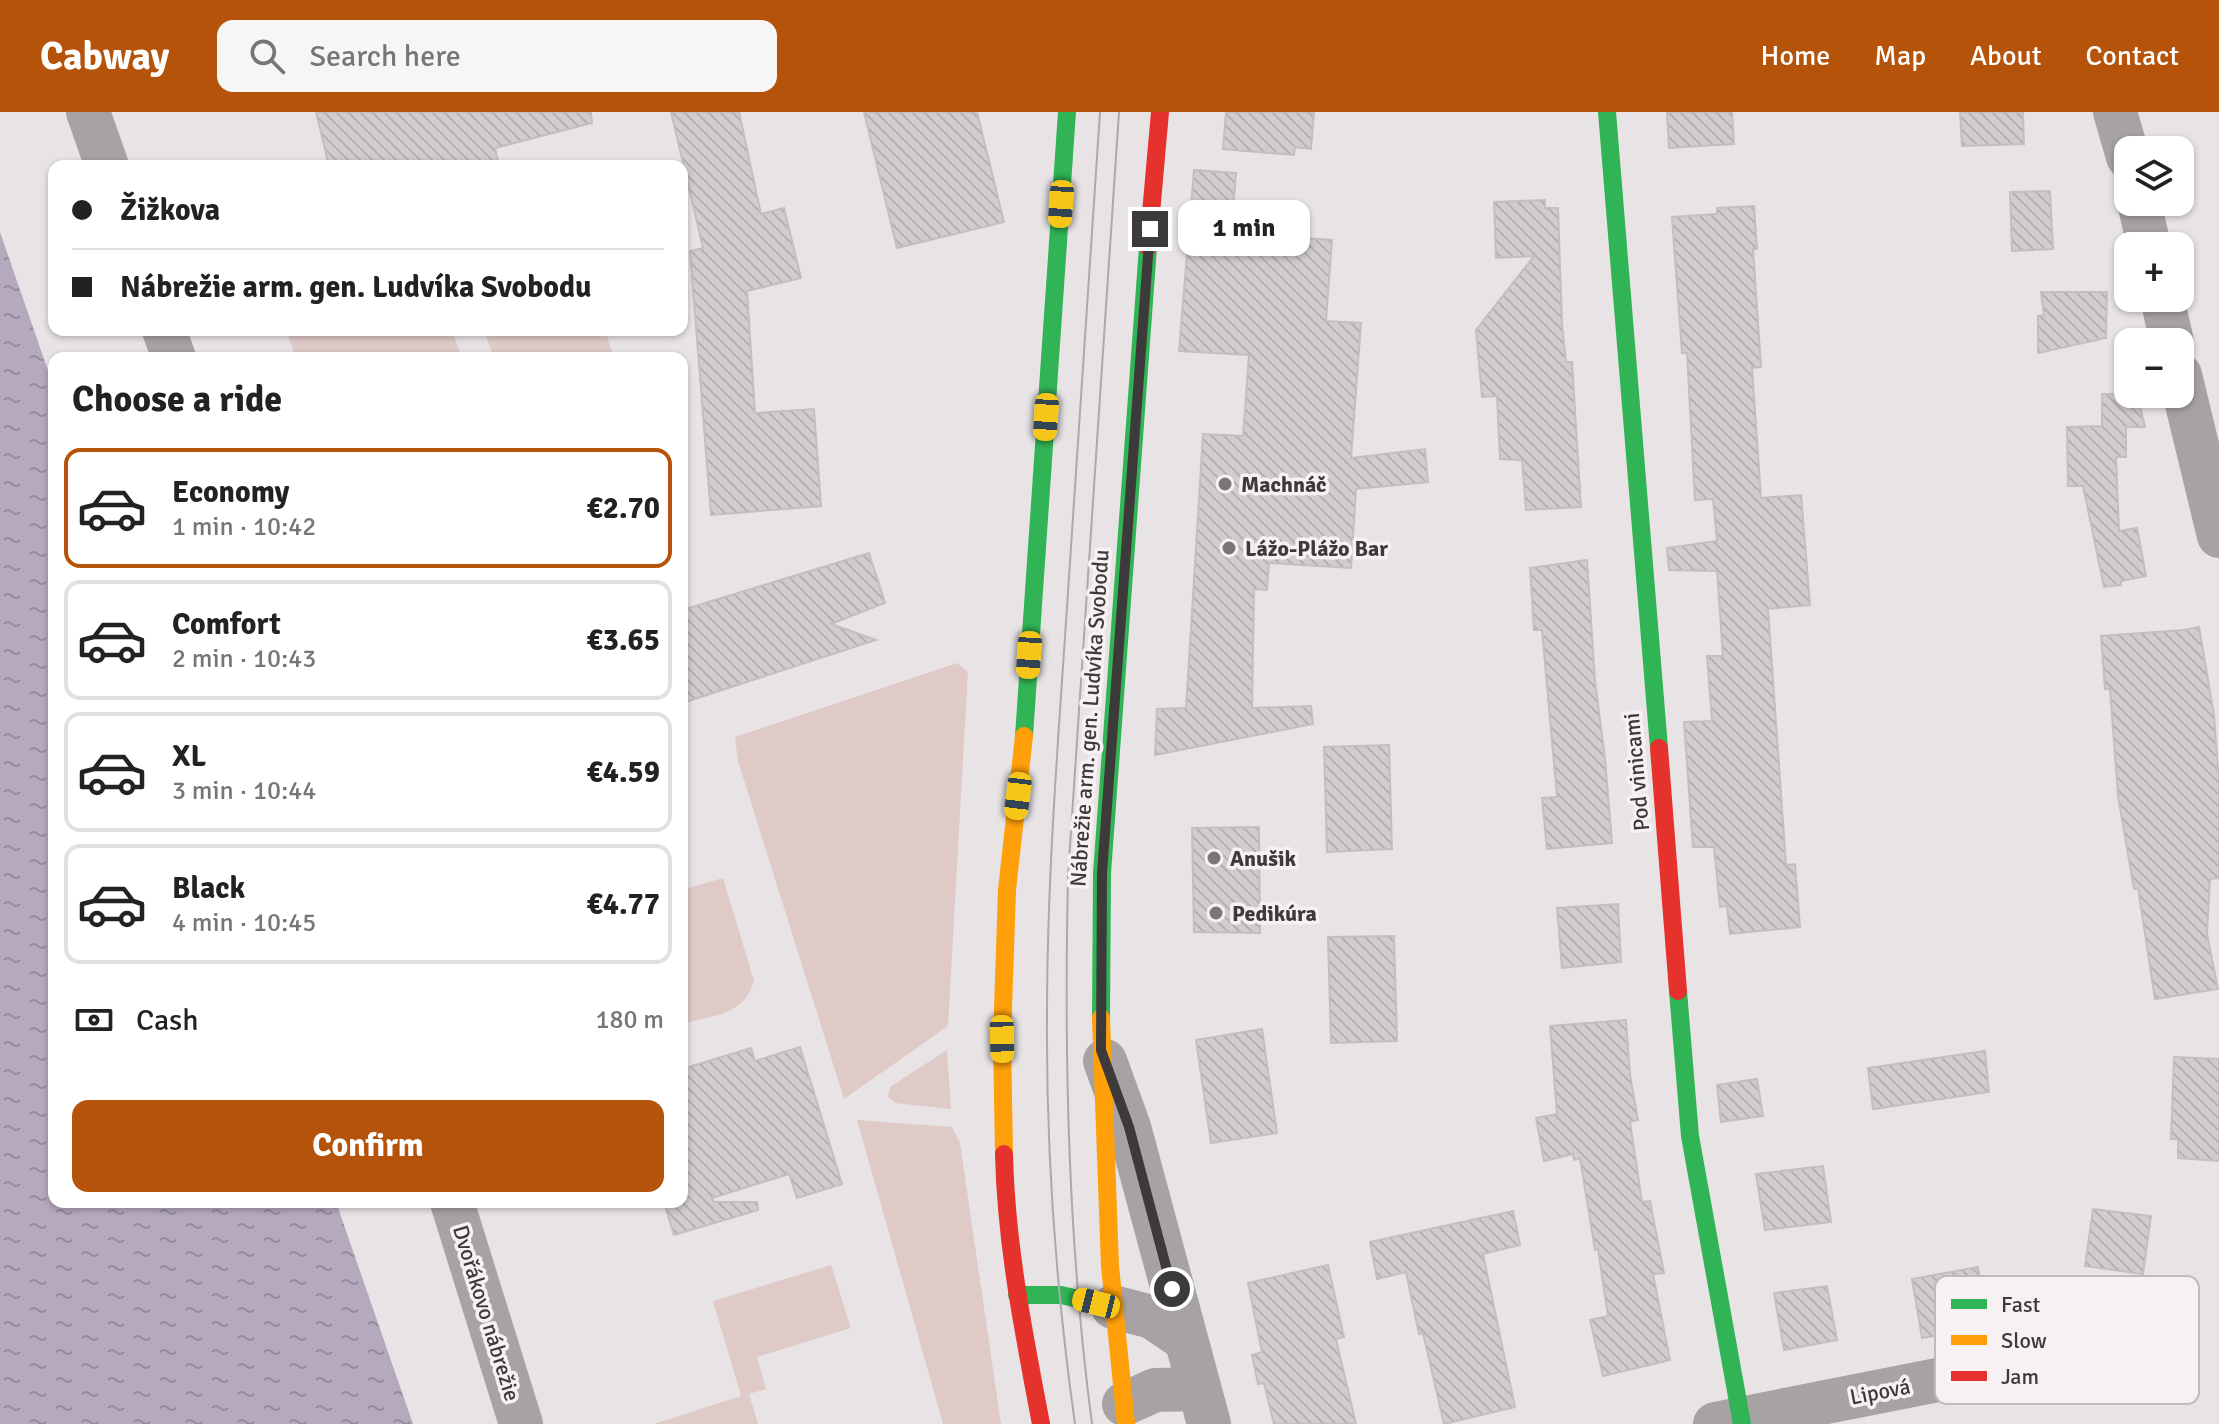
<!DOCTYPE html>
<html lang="en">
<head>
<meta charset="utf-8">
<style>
	body { margin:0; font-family:Signika,sans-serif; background:#f6f6f6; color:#222; height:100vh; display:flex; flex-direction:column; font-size:30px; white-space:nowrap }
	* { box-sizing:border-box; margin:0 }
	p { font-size:26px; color:#767676 }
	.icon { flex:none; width:44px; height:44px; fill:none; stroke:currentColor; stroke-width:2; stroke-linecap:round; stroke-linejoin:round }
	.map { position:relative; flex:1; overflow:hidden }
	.details { position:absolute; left:48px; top:240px; width:640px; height:856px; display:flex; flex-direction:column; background:#fff; border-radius:16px; box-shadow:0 2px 6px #0004 }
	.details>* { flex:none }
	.guide { position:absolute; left:48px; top:48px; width:640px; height:176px; border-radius:16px; box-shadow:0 2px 6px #0004; display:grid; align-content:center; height:176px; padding:0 24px; background:#fff }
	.buttons { position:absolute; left:2114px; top:24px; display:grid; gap:16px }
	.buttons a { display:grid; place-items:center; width:80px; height:80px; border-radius:16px; background:#fff; box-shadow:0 2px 6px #0004; font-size:40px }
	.end { position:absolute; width:36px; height:36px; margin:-18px; border:10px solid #3d3a3b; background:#fff; box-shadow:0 0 0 4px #fff }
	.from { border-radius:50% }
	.bubble { position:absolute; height:56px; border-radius:16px; background:#fff; box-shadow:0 2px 6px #0004; font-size:26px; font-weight:800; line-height:56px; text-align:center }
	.car { position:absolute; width:24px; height:48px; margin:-24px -12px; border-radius:10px; box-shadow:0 0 6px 2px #0007; background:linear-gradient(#f5c518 24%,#345 0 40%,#f5c518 0 76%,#345 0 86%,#f5c518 0) }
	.guide b { display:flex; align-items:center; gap:28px; height:76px; font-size:30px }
	.guide b+b { border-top:2px solid #e0e0e0 }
	.guide i { width:20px; height:20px; background:#222 }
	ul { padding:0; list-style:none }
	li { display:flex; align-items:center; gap:24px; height:120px; margin:0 16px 12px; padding:0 8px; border:4px solid #e0e0e0; border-radius:16px }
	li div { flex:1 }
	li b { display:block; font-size:30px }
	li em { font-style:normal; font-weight:800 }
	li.selected { border-color:#b45309 }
	li>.icon { width:72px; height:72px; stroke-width:1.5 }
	h2 { padding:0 24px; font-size:36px; line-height:96px }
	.pay { display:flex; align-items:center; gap:20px; height:88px; padding:0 24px; font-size:30px }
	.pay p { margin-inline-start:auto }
	.button { display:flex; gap:16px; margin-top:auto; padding:16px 24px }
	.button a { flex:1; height:92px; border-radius:16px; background:#b45309; color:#fff; font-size:32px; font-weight:800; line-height:92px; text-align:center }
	header { display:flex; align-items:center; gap:48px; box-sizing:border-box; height:112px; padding:0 40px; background:#b45309; color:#fff }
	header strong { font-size:38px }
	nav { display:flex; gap:44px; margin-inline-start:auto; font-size:28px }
	.search { width:560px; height:72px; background:#f6f6f6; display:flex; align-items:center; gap:20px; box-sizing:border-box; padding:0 28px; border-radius:16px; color:#767676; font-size:30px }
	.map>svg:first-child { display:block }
	.grass { fill:#dfcac8 }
	.water { fill:url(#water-ripples) }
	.building { fill:url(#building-back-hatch); stroke:#c2bfc1; stroke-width:2 }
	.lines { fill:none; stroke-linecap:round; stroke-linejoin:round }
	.street { stroke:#a7a2a3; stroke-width:44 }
	.fast { stroke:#30b455; stroke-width:18 }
	.slow { stroke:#ff9f0a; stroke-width:18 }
	.jam { stroke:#e5322d; stroke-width:18 }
	.tram { stroke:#aca9aa; stroke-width:2 }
	.route { stroke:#3d3a3b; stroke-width:10 }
	.poi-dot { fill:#797677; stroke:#f7f1f3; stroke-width:3 }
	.labels { text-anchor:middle; stroke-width:7; stroke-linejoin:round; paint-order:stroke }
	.poi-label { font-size:22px; font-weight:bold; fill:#3d3a3b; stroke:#f7f1f3; text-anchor:start }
	.street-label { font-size:22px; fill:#3d3a3b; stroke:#f7f1f3 }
	.key { fill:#f7f1f3; stroke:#bfbabc; stroke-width:2 }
	.key-label { font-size:22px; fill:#3d3a3b }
</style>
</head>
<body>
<header>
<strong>Cabway</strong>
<div class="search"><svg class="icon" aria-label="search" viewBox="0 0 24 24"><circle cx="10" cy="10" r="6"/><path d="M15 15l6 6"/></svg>Search here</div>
<nav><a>Home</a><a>Map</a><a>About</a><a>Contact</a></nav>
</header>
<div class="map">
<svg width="2219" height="1312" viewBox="0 0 2219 1312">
	<defs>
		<pattern id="water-ripples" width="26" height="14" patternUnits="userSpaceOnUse" patternTransform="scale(2)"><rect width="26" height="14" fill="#b5a9bd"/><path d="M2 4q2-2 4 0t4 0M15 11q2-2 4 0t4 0" fill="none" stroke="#948b9b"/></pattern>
		<pattern id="building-back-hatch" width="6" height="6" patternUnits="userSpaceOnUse" patternTransform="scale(2)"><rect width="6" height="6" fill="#d2ccd0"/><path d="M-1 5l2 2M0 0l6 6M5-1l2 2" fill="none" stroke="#b5b0b4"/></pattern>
	</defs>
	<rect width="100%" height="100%" fill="#e8e4e6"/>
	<path class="grass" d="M 286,218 L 452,218 L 462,246 L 296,246 Z
		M 484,218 L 605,218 L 614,246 L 494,246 Z
		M 957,551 L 968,560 L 948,914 L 844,987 L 738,649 L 735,625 Z
		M 723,766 L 754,869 C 744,904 713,903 682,912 L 682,778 Z
		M 947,938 L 951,997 L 895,991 L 888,985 L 890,975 Z
		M 857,1008 L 952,1015 L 960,1031 L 1001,1312 L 943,1312 Z
		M 831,1153 L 851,1216 L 757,1245 L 766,1277 L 749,1282 L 758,1312 L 654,1312 L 741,1284 L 713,1189 Z"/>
	<path class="water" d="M 0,120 L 54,276 L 54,1090 L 336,1090 L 413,1312 L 0,1312 Z"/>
	<path class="building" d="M 316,0 L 591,0 L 592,11 L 495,36 L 499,54 L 329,54 Z
		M 671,0 L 739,0 L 761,102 L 784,96 L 801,166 L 747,179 L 755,301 L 814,297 L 821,394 L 711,403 L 690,139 L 703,136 Z
		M 864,0 L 977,0 L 1004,110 L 897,136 Z
		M 1226,0 L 1314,0 L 1311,37 L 1295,35 L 1294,43 L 1223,37 Z
		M 1667,0 L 1732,0 L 1734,32 L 1669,36 Z
		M 1960,0 L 2023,0 L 2024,32 L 1962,34 Z
		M 1194,58 L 1236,61 L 1231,121 L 1332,128 L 1326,209 L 1361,211 L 1351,346 L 1425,337 L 1428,370 L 1356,377 L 1351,456 L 1269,451 L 1267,478 L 1254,477 L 1252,596 L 1311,594 L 1313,612 L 1155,643 L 1157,597 L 1186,596 L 1203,322 L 1243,324 L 1249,243 L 1179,239 Z
		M 2050,79 L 2053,137 L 2012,139 L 2010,80 Z
		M 1545,88 L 1545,96 L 1558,96 L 1562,212 L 1566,250 L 1572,250 L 1581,395 L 1526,398 L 1522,348 L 1500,347 L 1497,284 L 1482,285 L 1476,218 L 1534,144 L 1496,146 L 1494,90 Z
		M 1754,94 L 1757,137 L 1753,137 L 1761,255 L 1752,256 L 1761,386 L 1801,383 L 1810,493 L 1768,497 L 1786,753 L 1795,752 L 1800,815 L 1730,822 L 1727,794 L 1720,795 L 1714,735 L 1693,735 L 1684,610 L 1712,609 L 1707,544 L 1723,544 L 1717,459 L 1669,458 L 1667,436 L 1717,429 L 1713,387 L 1695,388 L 1687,241 L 1682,241 L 1672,105 L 1717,102 L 1717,96 Z
		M 2041,180 L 2107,180 L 2106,226 L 2038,241 L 2038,204 L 2044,203 Z
		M 2102,282 L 2137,282 L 2145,315 L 2126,315 L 2126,345 L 2116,345 L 2119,419 L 2137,416 L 2146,464 L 2121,469 L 2121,473 L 2104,475 L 2083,374 L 2068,374 L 2067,315 L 2102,314 Z
		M 869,441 L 885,491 L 831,512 L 876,528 L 682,591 L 682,498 Z
		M 1587,448 L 1595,569 L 1605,647 L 1612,731 L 1547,737 L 1542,686 L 1557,685 L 1542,518 L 1534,518 L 1530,456 Z
		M 2199,515 L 2214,603 L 2219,671 L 2219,766 L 2210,767 L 2207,822 L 2218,877 L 2155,887 L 2138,776 L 2134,777 L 2118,684 L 2110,577 L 2105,577 L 2101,524 L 2184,518 Z
		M 1389,633 L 1392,737 L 1327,740 L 1324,635 Z
		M 1259,715 L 1260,821 L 1194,820 L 1192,716 Z
		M 1618,792 L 1621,850 L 1562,856 L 1557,796 Z
		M 1394,824 L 1397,929 L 1331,931 L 1328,825 Z
		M 1626,908 L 1630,963 L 1638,1008 L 1630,1010 L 1642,1090 L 1650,1089 L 1664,1161 L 1653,1162 L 1670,1248 L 1603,1264 L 1590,1208 L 1608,1204 L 1598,1137 L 1595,1138 L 1580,1046 L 1574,1048 L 1573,1042 L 1544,1049 L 1536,1006 L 1557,1002 L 1550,914 Z
		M 1262,917 L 1277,1021 L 1211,1031 L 1196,928 Z
		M 800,935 L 842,1072 L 797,1086 L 789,1062 L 712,1086 L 714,1090 L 757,1090 L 758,1098 L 674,1123 L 664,1090 L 682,1090 L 682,957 L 751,936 L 755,949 Z
		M 1985,939 L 1989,980 L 1873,997 L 1868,956 Z
		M 2174,945 L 2219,947 L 2219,1049 L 2178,1046 L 2178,1027 L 2171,1027 Z
		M 1757,967 L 1763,1004 L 1721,1010 L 1717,973 Z
		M 1823,1054 L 1831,1110 L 1765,1118 L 1756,1062 Z
		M 2093,1097 L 2151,1104 L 2143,1162 L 2085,1154 Z
		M 1513,1099 L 1520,1133 L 1483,1142 L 1515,1295 L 1444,1312 L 1423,1221 L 1419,1222 L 1406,1160 L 1377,1167 L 1370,1130 Z
		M 1328,1153 L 1344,1225 L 1336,1227 L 1356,1312 L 1274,1312 L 1264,1271 L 1258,1272 L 1252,1243 L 1262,1240 L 1248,1171 Z
		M 1978,1155 L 1980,1169 L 2039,1166 L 2044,1198 L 1986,1205 L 1988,1215 L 1922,1226 L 1912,1167 Z
		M 1827,1174 L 1837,1228 L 1784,1238 L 1774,1181 Z"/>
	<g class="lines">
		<path class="street" d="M 88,0 L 107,54
			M 2115,0 L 2128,45
			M 2139,90 L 2149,134
			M 2162,186 L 2172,230
			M 164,218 L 174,246
			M 2180,263 L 2219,424
			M 1105,949 L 1129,1015 L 1209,1312
			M 452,1090 L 521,1312
			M 1113,1195 L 1152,1205 L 1186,1228
			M 1124,1292 L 1155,1278 L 1199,1277
			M 1715,1312 L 2140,1228"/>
		<path class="fast" d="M 1607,0 L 1659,636
			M 1024,624 L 1067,0
			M 1678,879 L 1690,1024 L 1742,1312
			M 1101,906 L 1102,761 L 1148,135
			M 1017,1183 L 1061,1183 L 1113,1195"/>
		<path class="slow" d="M 1101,906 L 1110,1154 L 1126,1312
			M 1004,1042 L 1002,927 L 1007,778 L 1024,624"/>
		<path class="jam" d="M 1148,135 L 1160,0
			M 1659,636 L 1678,879
			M 1004,1042 C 1006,1133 1024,1222 1041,1312"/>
		<path class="tram" d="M 1075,1312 C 1056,1177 1046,1040 1047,904 C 1047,767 1058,631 1067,495 C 1078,330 1089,165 1100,0
			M 1092,1312 C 1068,1130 1064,948 1068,764 L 1119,0"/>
	</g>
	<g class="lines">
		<path class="route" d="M 1150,117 L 1102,761 L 1101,938 L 1129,1015 L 1172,1177"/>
	</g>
	<g class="poi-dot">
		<circle cx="1225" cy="372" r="8"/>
		<circle cx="1229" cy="436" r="8"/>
		<circle cx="1214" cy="746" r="8"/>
		<circle cx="1216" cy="801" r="8"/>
	</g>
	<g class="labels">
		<g class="poi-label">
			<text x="1241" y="380">Machnáč</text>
			<text x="1245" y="444">Lážo-Plážo Bar</text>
			<text x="1230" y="754">Anušik</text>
			<text x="1232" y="809">Pedikúra</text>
		</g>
		<g class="street-label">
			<text transform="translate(1089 606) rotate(-86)" y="8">Nábrežie arm. gen. Ludvíka Svobodu</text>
			<text transform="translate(1636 660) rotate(-95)" y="8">Pod vinicami</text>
			<text transform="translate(487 1201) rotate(73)" y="8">Dvořákovo nábrežie</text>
			<text transform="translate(1880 1279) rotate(-11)" y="8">Lipová</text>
		</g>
	</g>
	<rect x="1935" y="1164" width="264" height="128" rx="12" class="key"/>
	<rect x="1951" y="1187" width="36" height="10" fill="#30b455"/>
	<rect x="1951" y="1223" width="36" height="10" fill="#ff9f0a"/>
	<rect x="1951" y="1259" width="36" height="10" fill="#e5322d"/>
	<g class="key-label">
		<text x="2001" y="1200">Fast</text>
		<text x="2001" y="1236">Slow</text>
		<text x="2001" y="1272">Jam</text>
	</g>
</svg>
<div class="buttons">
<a><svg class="icon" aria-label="layers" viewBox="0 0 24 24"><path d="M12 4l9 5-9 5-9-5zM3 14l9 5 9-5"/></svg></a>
<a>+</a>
<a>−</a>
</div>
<i class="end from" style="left:1172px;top:1177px"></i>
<i class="end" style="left:1150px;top:117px"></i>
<div class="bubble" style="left:1178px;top:88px;width:132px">1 min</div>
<i class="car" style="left:1061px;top:92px;rotate:184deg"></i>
<i class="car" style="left:1046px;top:305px;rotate:184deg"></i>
<i class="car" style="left:1029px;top:543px;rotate:184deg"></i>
<i class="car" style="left:1018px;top:684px;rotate:187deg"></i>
<i class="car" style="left:1002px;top:927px;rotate:179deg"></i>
<i class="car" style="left:1096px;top:1191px;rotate:284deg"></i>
<div class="guide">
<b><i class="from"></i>Žižkova</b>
<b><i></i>Nábrežie arm. gen. Ludvíka Svobodu</b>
</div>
<section class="details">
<h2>Choose a ride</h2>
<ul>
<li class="selected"><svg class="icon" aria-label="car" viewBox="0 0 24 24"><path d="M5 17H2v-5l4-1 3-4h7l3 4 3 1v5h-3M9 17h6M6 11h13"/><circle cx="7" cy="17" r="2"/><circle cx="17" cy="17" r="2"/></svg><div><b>Economy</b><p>1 min · 10:42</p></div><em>€2.70</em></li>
<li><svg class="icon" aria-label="car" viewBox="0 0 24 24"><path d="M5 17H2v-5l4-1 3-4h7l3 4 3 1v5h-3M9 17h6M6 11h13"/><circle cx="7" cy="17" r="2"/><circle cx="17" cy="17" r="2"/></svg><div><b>Comfort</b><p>2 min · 10:43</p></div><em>€3.65</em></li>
<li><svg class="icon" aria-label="car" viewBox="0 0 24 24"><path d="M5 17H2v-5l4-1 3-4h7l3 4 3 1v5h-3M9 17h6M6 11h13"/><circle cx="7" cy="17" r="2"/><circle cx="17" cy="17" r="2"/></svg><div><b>XL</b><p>3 min · 10:44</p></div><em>€4.59</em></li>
<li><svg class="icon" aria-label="car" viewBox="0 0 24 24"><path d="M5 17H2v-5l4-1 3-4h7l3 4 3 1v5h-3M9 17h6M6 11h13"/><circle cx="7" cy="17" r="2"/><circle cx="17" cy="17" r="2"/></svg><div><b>Black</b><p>4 min · 10:45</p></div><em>€4.77</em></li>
</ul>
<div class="pay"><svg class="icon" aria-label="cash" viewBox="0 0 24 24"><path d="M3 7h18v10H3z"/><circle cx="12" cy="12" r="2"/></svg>Cash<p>180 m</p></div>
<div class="button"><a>Confirm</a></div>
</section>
</div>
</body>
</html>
